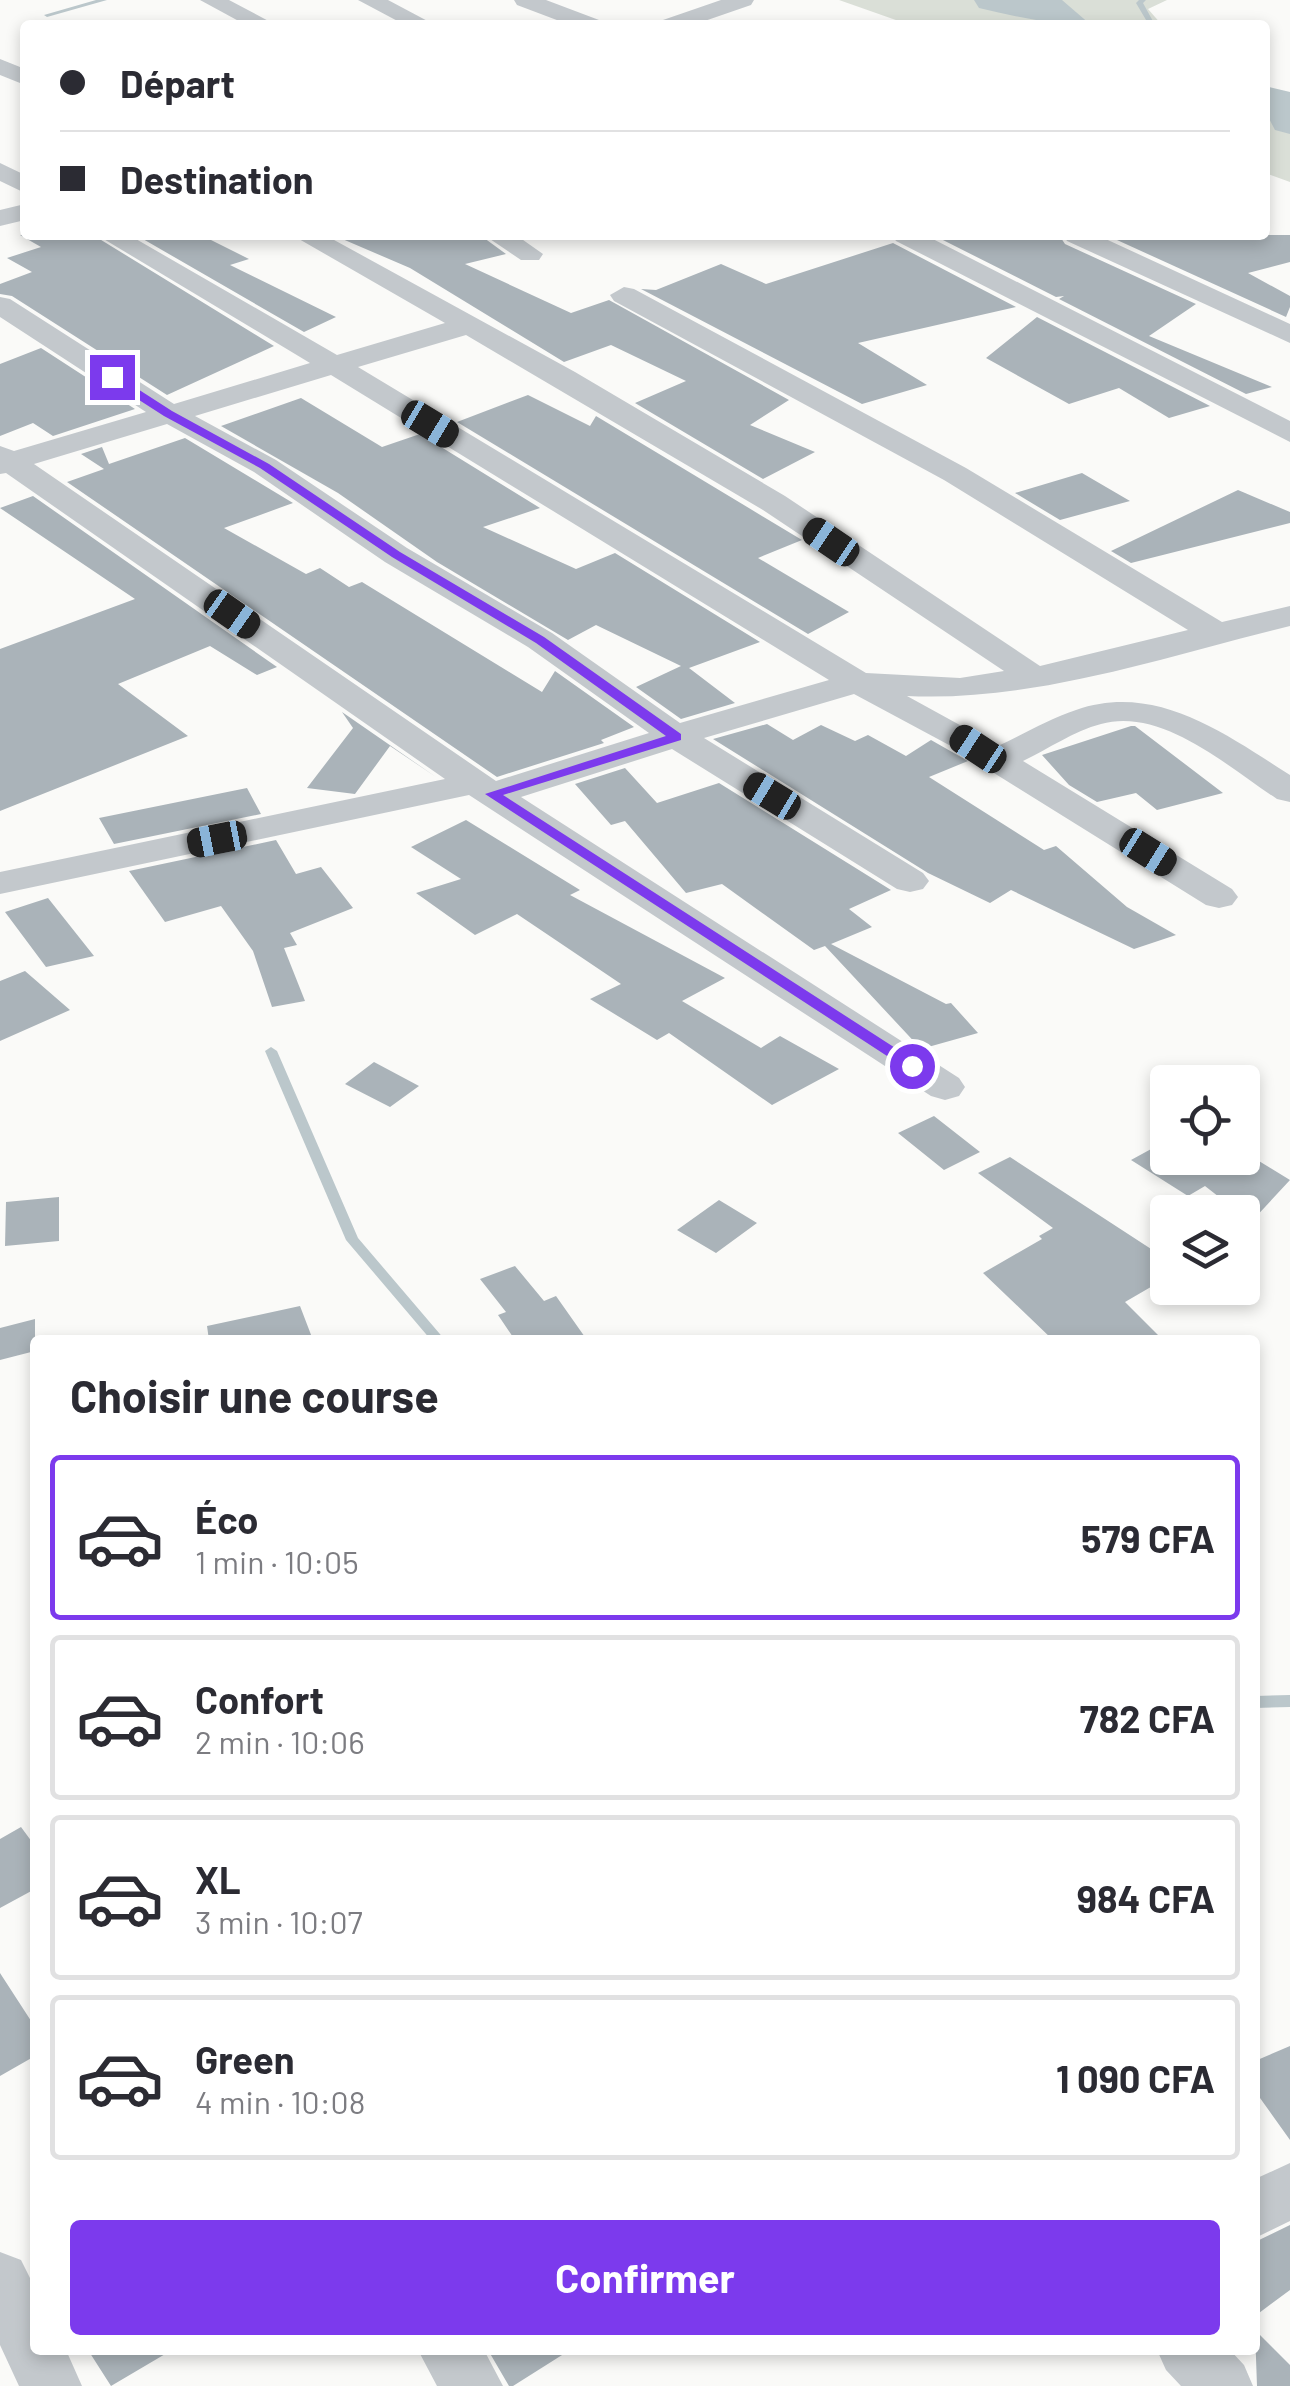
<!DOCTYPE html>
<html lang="fr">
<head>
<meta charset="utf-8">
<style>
	body { margin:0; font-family:Barlow,sans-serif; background:#f2f2f3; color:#2b2b33; height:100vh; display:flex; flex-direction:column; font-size:38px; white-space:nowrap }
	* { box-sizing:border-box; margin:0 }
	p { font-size:32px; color:#7c7c81 }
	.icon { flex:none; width:55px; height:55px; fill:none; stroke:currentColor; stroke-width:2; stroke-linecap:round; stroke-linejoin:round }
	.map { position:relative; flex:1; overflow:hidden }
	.sheet { position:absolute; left:30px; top:1335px; width:1230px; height:1020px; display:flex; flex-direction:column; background:#fff; border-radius:10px; box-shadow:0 5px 15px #0003 }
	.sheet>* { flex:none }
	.top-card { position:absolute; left:20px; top:20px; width:1250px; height:220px; border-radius:10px; box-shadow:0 5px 15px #0003; display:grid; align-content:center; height:220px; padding:0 40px; background:#fff }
	.tools { position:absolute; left:1150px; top:1065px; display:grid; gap:20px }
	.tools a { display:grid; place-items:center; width:110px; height:110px; border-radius:10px; background:#fff; box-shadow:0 5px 15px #0003; font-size:50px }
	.end { position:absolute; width:45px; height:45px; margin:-22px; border:12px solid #7c3aed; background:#fff; box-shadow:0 0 0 5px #fff }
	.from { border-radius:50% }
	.car { position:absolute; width:30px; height:60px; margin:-30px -15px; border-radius:12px; box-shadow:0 0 8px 2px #0007; background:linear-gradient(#222 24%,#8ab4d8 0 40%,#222 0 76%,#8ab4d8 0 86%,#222 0) }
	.top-card b { display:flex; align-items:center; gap:35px; height:95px; font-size:38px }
	.top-card b+b { border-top:2px solid #e1e1e2 }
	.top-card i { width:25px; height:25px; background:#2b2b33 }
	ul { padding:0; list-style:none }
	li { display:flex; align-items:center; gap:30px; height:165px; margin:0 20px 15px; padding:0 20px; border:5px solid #e1e1e2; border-radius:10px }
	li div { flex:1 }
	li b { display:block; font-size:38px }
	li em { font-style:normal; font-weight:700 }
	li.selected { border-color:#7c3aed }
	li>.icon { width:90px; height:90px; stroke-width:1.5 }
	h2 { padding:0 40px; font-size:45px; line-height:120px }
	.cta { display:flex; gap:20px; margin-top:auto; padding:20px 40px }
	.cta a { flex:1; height:115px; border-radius:10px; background:#7c3aed; color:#fff; font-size:40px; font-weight:700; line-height:115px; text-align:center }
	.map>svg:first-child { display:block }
	.green { fill:#dadfd7 }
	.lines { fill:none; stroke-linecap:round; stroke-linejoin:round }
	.stream { fill:#bbc7cb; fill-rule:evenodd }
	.river { fill:#bbc7cb; fill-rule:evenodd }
	.building { fill:#aab3b9 }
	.street { fill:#c3c8cc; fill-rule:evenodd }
	.route { fill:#7c3aed }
</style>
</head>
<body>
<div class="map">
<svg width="1290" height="2386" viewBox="0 0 1290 2386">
	<rect width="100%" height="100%" fill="#fafaf8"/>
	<path class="green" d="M 839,0 L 1167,0 L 1148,9 L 1162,25 L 910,25 Z
		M 1265,87 L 1290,95 L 1290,182 L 1265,173 Z"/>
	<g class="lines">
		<path class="stream" d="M 96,0 L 107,0 L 47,17 L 44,15 Z
			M 1139,0 L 1146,0 L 1143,3 L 1155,25 L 1149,25 L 1136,3 Z
			M 271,1047 L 277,1051 L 358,1238 L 445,1340 L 431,1340 L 346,1240 L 265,1051 Z
			M 1290,1695 L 1290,1707 L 1255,1708 L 1255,1696 Z"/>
		<path class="river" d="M 974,0 L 1062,0 L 1091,25 C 1054,25 1016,17 979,8 Z
			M 1265,86 L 1290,92 L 1290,134 L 1275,130 L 1265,111 Z"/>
	</g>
	<path class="building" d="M 20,235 L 93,235 L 274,346 L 167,395 L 12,296 L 0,294 L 0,284 L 32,272 L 7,258 L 41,247 Z
		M 136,235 L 201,235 L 249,259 L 230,265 L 336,317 L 304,332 Z
		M 333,235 L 480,235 L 506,254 L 465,264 L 571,313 L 609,300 L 789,400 L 750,425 L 815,452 L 763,479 L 635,403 L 686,381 L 611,345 L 564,362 L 410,268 Z
		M 933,235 L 1059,235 L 1065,244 L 1196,304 L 1149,336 L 1272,387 L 1246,394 L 1059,299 L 1064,296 L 1056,297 Z
		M 1106,235 L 1290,235 L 1290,262 L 1248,273 L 1290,296 L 1290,307 L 1286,317 Z
		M 893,243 L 1016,307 L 858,343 L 927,385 L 862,404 L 641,289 L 656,290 L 721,264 L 766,284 Z
		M 1037,317 L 1210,406 L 1169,418 L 1119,388 L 1069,404 L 986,358 Z
		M 41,348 L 135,409 L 53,436 L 33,423 L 0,436 L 0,364 Z
		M 528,395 L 590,426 L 596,416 L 802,540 L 758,558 L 849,612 L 808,634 L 457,422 Z
		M 301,398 L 382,447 L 420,434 L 540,508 L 483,527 L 576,569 L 615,553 L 760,642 L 689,668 L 735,703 L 681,719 L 636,687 L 681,666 L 596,625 L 568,640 L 437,562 L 338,493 L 221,426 Z
		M 185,438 L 293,503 L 224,528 L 306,574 L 320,568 L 349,587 L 362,582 L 542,692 L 555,671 L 634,727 L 601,740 L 604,743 L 497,777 L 67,482 L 104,469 L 81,454 L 102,447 L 109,464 Z
		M 1082,473 L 1130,501 L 1060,520 L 1015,493 Z
		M 1238,490 L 1290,512 L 1290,523 L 1131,563 L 1111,551 Z
		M 33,496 L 277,667 L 257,675 L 210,646 L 118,684 L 188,736 L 0,811 L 0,649 L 135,599 L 0,508 Z
		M 342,712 L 436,777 L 390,746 L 355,794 L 307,788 L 353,728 Z
		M 767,724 L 793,740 L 821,725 L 855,741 L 868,735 L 906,756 L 931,740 L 968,761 L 929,777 L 1044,850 L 1056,846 L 1127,907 L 1176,935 L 1134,949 L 1011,890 L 990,903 L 928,873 L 713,739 Z
		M 1131,726 L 1135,726 L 1223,793 L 1157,810 L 1136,793 L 1097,802 L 1069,785 L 1042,755 Z
		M 625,768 L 657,803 L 719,783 L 891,890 L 849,909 L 872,927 L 831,944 L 946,1004 L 951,1003 L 978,1033 L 921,1049 L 825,946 L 814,950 L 722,884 L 686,893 L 625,821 L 611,825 L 575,784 Z
		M 247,788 L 261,814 L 114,844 L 99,818 Z
		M 466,820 L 580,890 L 570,895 L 725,978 L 682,1001 L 761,1048 L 780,1036 L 839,1069 L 772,1105 L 669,1033 L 657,1040 L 590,999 L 621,984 L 517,914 L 475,935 L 416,893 L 461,879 L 411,847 Z
		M 276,840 L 296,874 L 321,867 L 353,908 L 290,933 L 297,945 L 284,948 L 305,1001 L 272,1007 L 253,951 L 221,906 L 165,922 L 129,871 Z
		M 48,898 L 94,956 L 46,967 L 5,912 Z
		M 25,971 L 70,1010 L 0,1041 L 0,981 Z
		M 374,1062 L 419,1086 L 390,1107 L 345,1084 Z
		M 934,1116 L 980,1152 L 944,1170 L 898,1133 Z
		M 1164,1142 L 1168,1158 L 1254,1158 L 1290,1180 L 1251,1222 L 1205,1186 L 1188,1196 L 1131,1160 Z
		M 1010,1157 L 1168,1260 L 1168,1277 L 1125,1302 L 1163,1340 L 1053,1340 L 983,1273 L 1042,1239 L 1039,1236 L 1053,1228 L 978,1173 Z
		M 59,1197 L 59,1241 L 5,1246 L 6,1202 Z
		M 719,1200 L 757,1223 L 716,1253 L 677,1230 Z
		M 515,1266 L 544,1301 L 556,1296 L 587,1340 L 515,1340 L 498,1315 L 506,1312 L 480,1279 Z
		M 300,1306 L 313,1340 L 209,1340 L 207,1326 Z
		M 35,1319 L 35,1351 L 0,1360 L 0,1328 Z
		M 21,1827 L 35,1846 L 35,1889 L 0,1908 L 0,1839 Z
		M 0,1973 L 35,2027 L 35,2056 L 0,2076 Z
		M 1290,2046 L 1290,2140 L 1255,2091 L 1255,2061 Z
		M 1290,2225 L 1290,2290 L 1255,2316 L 1255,2242 Z
		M 1255,2330 L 1290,2365 L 1290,2386 L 1257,2386 Z
		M 88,2350 L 172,2350 L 111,2386 Z
		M 488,2350 L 570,2350 L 513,2386 L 509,2386 Z"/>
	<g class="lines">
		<path class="street" d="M 200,0 L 229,0 L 276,25 L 246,25 Z
			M 358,0 L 388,0 L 435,25 L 405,25 Z
			M 514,0 L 546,0 L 599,20 L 602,25 L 570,25 L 517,5 Z
			M 721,0 L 754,0 L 751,5 L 693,25 L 660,25 L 663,20 Z
			M 0,59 L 25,69 L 25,85 L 0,75 Z
			M 0,163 L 25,175 L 25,193 L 0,181 Z
			M 25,204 L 25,220 L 0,226 L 0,210 Z
			M 97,235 L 129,235 L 337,355 L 445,323 L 292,235 L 325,235 L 575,372 L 785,496 L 1040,666 L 1188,630 L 944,480 L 614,301 L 610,295 L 624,287 L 634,289 L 966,468 L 1222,622 L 1290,606 L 1290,626 C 1166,656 1036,702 907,696 L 998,746 C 1024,734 1049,719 1076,710 C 1156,682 1225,734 1290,775 L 1290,802 L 1277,799 C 1229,768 1163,707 1101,724 C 1074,731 1048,749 1023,761 L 1232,889 L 1238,897 L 1232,905 L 1219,908 L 1206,905 L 949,745 L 854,694 L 704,738 L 923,873 L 929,881 L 923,889 L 910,892 L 897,889 L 672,749 L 521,797 L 959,1078 L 965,1087 L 959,1096 L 945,1100 L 931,1096 L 469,795 L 0,894 L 0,872 L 445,779 L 6,473 L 0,474 L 0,446 L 14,451 L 146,412 L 0,317 L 0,297 L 10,299 L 174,404 L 310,363 ZM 466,335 L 763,510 L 1004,671 L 960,678 L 866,673 L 358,367 ZM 331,375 L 829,680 L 680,723 L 552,633 L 407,548 L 276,460 L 195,416 ZM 167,424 L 254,472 L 385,562 L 528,647 L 649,733 L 496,781 L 34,464 Z
			M 484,235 L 516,235 L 543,254 L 539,260 L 521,260 Z
			M 892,235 L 925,235 L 1290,421 L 1290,442 L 896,241 Z
			M 1063,235 L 1097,235 L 1290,324 L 1290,343 L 1067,241 Z
			M 1290,2163 L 1290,2221 L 1255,2238 L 1255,2179 Z
			M 0,2252 L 21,2260 L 35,2288 L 35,2350 L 66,2350 L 82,2386 L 19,2386 L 0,2345 Z
			M 418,2350 L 484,2350 L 503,2386 L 437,2386 Z
			M 1157,2350 L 1230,2350 L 1244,2365 L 1253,2386 L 1181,2386 L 1166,2370 Z"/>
	</g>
	<path class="route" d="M 108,375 L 116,375 L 172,411 L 269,464 L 400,552 L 544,637 L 681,734 L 681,740 L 503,795 L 917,1062 L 917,1069 L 907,1069 L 485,794 L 666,736 L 536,643 L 392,557 L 260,468 L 164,416 L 108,380 Z"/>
</svg>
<div class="tools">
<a><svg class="icon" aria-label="locate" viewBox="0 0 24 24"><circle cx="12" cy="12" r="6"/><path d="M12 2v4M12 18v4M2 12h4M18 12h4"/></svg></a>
<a><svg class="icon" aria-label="layers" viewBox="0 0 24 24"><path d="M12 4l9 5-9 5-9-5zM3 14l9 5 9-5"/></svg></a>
</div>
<i class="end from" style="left:912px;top:1066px"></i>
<i class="end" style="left:112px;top:377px"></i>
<i class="car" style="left:430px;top:424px;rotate:121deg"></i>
<i class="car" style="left:831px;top:542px;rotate:304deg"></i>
<i class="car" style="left:232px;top:614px;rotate:125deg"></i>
<i class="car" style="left:978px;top:749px;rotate:303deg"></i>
<i class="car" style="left:772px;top:796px;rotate:301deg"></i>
<i class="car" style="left:217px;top:839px;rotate:259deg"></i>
<i class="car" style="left:1148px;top:852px;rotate:122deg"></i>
<div class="top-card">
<b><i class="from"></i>Départ</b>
<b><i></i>Destination</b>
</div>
<section class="sheet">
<h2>Choisir une course</h2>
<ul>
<li class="selected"><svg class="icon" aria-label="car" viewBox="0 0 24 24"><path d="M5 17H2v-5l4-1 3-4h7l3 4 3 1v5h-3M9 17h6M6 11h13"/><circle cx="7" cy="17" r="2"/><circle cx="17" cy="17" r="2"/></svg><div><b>Éco</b><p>1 min · 10:05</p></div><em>579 CFA</em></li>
<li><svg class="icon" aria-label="car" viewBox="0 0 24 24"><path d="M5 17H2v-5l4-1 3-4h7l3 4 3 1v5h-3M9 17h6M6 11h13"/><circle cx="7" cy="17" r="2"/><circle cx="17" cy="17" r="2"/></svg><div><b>Confort</b><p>2 min · 10:06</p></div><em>782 CFA</em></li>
<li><svg class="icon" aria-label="car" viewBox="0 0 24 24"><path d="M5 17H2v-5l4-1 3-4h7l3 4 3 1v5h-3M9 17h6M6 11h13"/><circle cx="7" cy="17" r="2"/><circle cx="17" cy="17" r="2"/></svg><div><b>XL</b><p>3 min · 10:07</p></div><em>984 CFA</em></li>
<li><svg class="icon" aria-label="car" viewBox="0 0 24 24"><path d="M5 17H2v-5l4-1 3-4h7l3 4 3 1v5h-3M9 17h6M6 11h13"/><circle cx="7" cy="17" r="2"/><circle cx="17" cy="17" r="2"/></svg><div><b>Green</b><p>4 min · 10:08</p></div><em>1 090 CFA</em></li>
</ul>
<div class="cta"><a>Confirmer</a></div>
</section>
</div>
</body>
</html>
